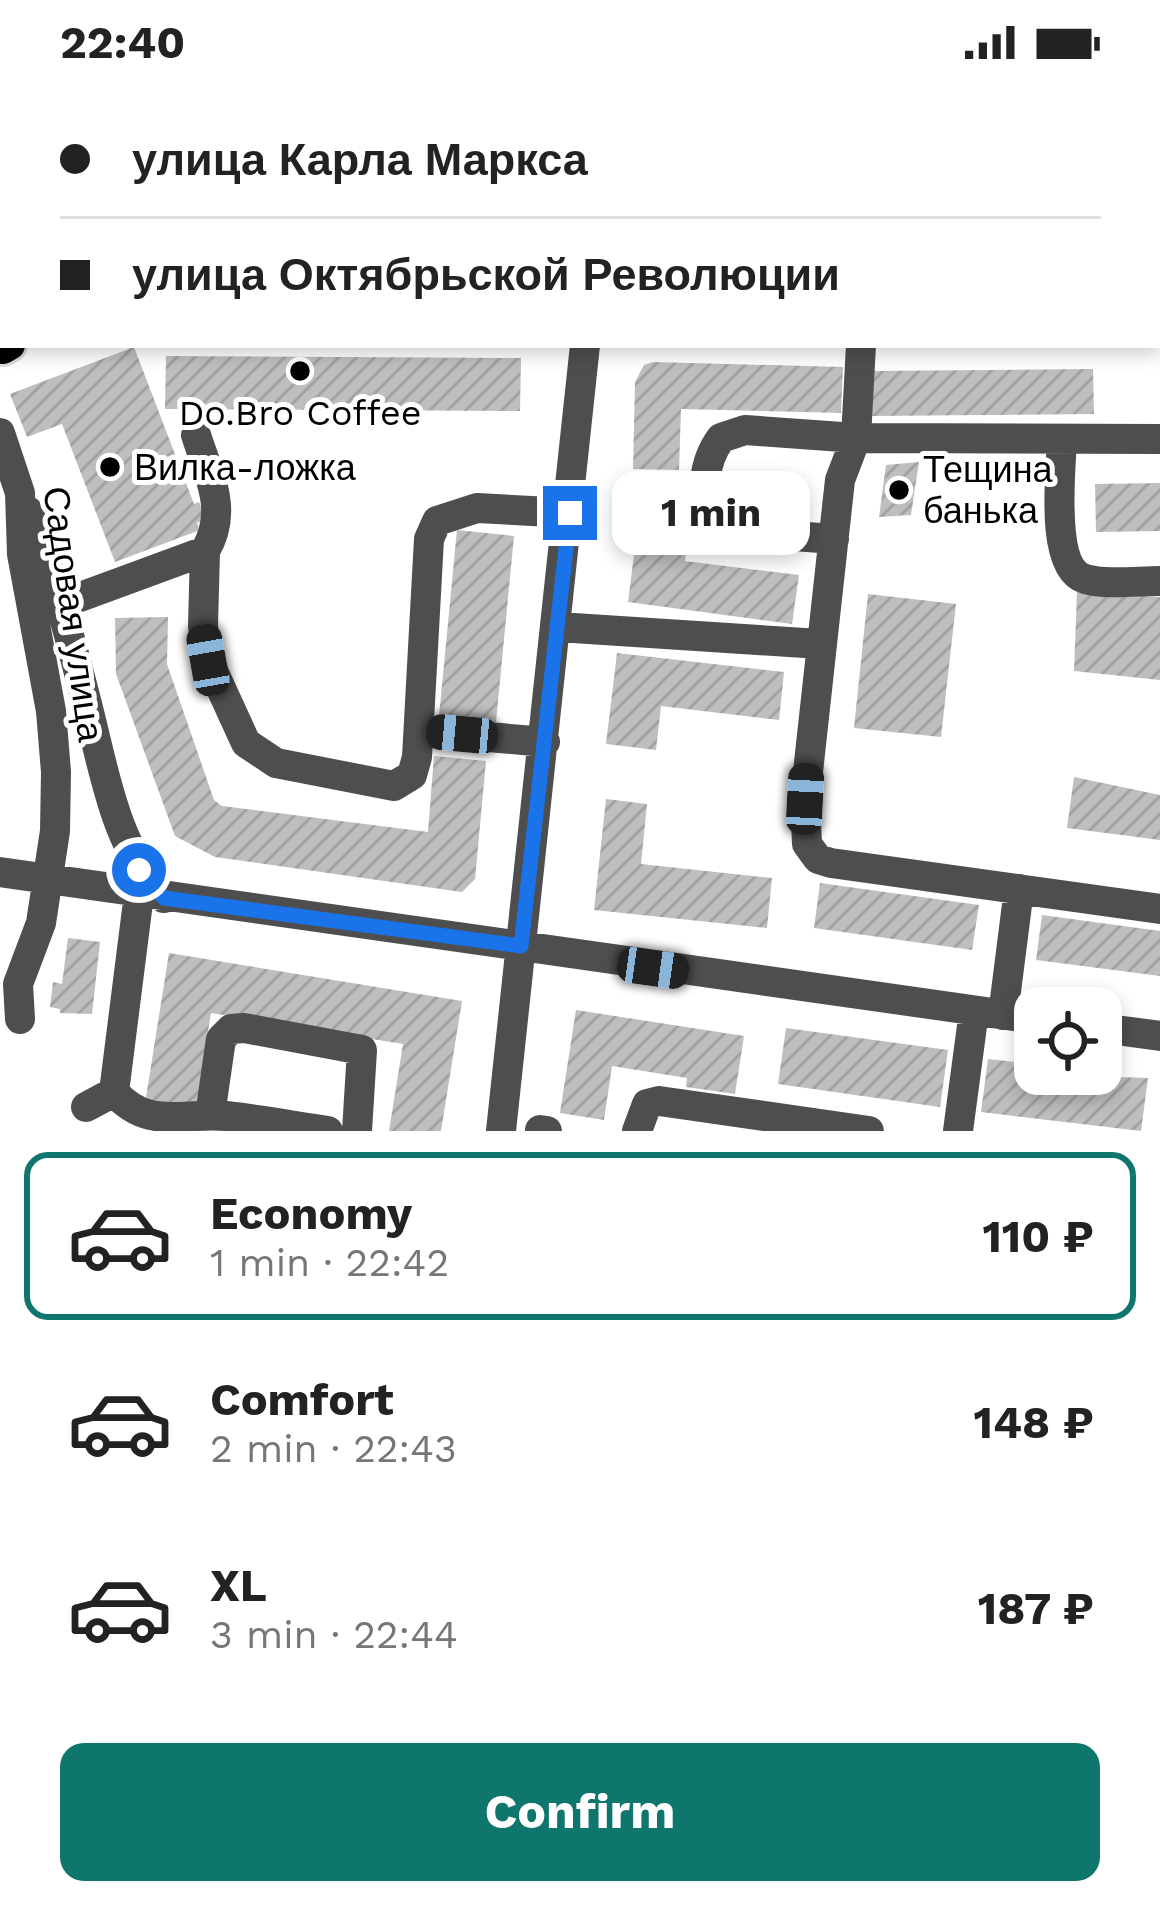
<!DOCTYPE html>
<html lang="en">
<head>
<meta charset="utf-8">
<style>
	body { margin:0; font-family:"Work Sans",sans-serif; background:#f2f2f2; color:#222; height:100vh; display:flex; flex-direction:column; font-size:45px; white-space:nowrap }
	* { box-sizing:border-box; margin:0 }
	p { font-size:39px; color:#767676 }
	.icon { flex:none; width:66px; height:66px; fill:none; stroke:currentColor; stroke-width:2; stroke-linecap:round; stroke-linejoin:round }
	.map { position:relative; height:1047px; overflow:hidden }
	.details { display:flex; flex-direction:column; background:#fff; flex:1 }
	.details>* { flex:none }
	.top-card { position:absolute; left:0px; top:0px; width:1161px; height:264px; box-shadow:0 6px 18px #0003; display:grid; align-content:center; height:264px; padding:0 60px; background:#fff }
	.tools { position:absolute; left:1014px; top:903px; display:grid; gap:24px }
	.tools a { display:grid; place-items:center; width:108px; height:108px; border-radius:24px; background:#fff; box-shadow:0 6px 18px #0003; font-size:60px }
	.end { position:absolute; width:54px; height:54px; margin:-27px; border:15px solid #1a73e8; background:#fff; box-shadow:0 0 0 6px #fff }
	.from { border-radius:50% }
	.bubble { position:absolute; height:84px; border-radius:24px; background:#fff; box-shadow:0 6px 18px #0003; font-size:39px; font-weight:700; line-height:84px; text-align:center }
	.car { position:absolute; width:36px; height:72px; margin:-36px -18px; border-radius:15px; box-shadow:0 0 9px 3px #0007; background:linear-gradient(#222 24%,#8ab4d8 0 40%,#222 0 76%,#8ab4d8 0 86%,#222 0) }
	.top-card b { display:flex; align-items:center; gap:42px; height:114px; font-size:45px }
	.top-card b+b { border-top:3px solid #e0e0e0 }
	.top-card i { width:30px; height:30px; background:#222 }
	ul { padding:21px 0 0; list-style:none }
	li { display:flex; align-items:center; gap:36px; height:168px; margin:0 24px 18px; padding:0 36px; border:6px solid transparent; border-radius:24px }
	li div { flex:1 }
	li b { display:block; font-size:45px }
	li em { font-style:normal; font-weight:700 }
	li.active { border-color:#0f766e }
	li>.icon { width:108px; height:108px; stroke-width:1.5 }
	.button { display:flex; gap:24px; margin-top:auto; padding:24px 60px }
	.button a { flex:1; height:138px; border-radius:24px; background:#0f766e; color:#fff; font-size:48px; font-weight:700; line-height:138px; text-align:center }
	.status { display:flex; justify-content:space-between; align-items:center; height:84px; padding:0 60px; background:#fff; direction:ltr }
	.status svg { height:33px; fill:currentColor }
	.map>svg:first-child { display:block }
	.building { fill:url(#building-hatch) }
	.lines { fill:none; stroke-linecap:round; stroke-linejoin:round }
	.major-casing { stroke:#dbdbdb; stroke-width:36 }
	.minor { stroke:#4e4e4e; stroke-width:30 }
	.major { stroke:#000; stroke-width:30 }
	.tram { stroke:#000; stroke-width:3 }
	.route { stroke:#1a73e8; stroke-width:15 }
	.poi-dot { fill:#000; stroke:#fff; stroke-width:4.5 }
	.labels { text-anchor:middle; stroke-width:10; stroke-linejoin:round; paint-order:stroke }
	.poi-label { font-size:36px; fill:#000; stroke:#fff; text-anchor:start }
	.street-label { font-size:36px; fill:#000; stroke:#fff }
</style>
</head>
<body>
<div class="status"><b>22:40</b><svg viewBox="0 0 49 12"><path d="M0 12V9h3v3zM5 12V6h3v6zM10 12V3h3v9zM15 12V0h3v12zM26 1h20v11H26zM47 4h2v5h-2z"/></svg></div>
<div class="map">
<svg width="1160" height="1047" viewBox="0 0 1160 1047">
	<defs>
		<pattern id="building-hatch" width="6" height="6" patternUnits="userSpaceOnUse" patternTransform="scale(3)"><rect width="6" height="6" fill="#bebebe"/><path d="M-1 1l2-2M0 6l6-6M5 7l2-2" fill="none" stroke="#a2a2a2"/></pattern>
	</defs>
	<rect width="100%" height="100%" fill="#fff"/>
	<path class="building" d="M 134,263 L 194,420 L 199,418 L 206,435 L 197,439 L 200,446 L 115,478 L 62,340 L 27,353 L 10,310 Z
		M 166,272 L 521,274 L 520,327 L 165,325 Z
		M 653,278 L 843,283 L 841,329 L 681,325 L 679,386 L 633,385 L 635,298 L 644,281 Z
		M 1093,285 L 1094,330 L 871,332 L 870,287 Z
		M 919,378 L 911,431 L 879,433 L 886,381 Z
		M 1160,399 L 1160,447 L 1096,448 L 1095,400 Z
		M 640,423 L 691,429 L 685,477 L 799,491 L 792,540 L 628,518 Z
		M 457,446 L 514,452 L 496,638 L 439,632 Z
		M 1077,508 L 1160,513 L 1160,596 L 1074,587 Z
		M 868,510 L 956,520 L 941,653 L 854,644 Z
		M 168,533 L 167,580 L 214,716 L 222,722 L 428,748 L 434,672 L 486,677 L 475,795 L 462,808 L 215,773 L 175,752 L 116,590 L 115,534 Z
		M 617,569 L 784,588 L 779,636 L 661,622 L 656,666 L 606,660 Z
		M 1074,693 L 1160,711 L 1160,756 L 1067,744 Z
		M 606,715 L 647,720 L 641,780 L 772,794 L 767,844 L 594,826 Z
		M 820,799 L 979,821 L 972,866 L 814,844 Z
		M 1042,831 L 1160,847 L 1160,892 L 1036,876 Z
		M 68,854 L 100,858 L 92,930 L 60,929 L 60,925 L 50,923 L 53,898 L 62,900 Z
		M 169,869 L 462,917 L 441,1047 L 389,1047 L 403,960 L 211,929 L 194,1034 L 144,1026 Z
		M 576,926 L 744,952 L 735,1010 L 686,1003 L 687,994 L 612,982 L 604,1036 L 560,1029 Z
		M 786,944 L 948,966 L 940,1023 L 778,1000 Z
		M 988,975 L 1035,980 L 1035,990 L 1148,994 L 1141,1047 L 981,1028 Z"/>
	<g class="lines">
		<defs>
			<path id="major" d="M 25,0 L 26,3
				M 1158,160 L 1160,160
				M 1158,221 L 1160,221
				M 3,265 L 10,261"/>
		</defs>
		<use href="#major" class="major-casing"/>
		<path class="minor" d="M 181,0 L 182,3
			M 749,0 L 749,3
			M 448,3 L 449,0
			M 607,3 L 608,0
			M 1031,3 L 1031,0
			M 1158,22 L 1160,22
			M 0,107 L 3,106
			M 0,170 L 3,166
			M 861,261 L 856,354 L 840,396 L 805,715 L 807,760 L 818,775 L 831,779 L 1160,825
			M 0,349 L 20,409 L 22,470 L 51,627 L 56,688 L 55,747 L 41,839 L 18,900 L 20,935
			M 196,351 C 209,392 229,427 205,467
			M 1062,355 C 1061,386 1049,484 1085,495 C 1107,501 1137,497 1160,497
			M 28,427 C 54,490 70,554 87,620 C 104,686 115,763 164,814
			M 834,455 L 739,448 L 716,440 C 697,417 704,377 721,354 L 745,346 L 856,354 L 1160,355
			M 61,520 L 205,467 L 203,542 L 208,576 L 246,659 L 276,679 L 394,702 L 412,691 L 417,673 L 429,455 L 437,437 L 477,424 L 570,429
			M 558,543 L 820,560
			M 420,647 L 545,658
			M 0,788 L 1035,935
			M 1003,931 L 1019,805
			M 1101,944 L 1160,952
			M 114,1008 L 139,810
			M 86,1023 L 114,1008 C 149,1047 182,1028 226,1032 C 260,1036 294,1042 328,1047
			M 210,1031 L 221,955 L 231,945 L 244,944 L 362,966 L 357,1047
			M 540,1046 L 547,1047
			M 501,1047 L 585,261
			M 637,1047 L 647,1020 L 659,1017 L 869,1047
			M 958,1047 L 974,927"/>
		<use href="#major" class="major"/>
		<path class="tram" d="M 0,111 L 3,115
			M 0,142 L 3,145
			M 1158,171 L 1160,171"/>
	</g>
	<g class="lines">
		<path class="route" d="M 139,786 L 164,814 L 521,862 L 570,429"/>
	</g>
	<g class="poi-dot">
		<circle cx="300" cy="287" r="12"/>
		<circle cx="110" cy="383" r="12"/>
		<circle cx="899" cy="406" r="12"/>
	</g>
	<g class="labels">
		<g class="poi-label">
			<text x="300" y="341" text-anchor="middle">Do.Bro Coffee</text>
			<text x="134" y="396">Вилка-ложка</text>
			<text x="923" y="398">Тещина<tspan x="923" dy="41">банька</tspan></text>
		</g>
		<g class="street-label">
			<text transform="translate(74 530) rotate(82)" y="13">Садовая улица</text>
		</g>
	</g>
</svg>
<div class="tools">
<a><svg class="icon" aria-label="locate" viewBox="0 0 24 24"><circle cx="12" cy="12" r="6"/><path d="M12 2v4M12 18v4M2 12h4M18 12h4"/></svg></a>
</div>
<i class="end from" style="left:139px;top:786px"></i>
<i class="end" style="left:570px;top:429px"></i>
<div class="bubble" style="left:612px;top:387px;width:198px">1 min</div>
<i class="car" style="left:208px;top:576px;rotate:350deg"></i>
<i class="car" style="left:462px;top:650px;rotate:275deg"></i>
<i class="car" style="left:805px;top:715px;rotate:3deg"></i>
<i class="car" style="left:653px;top:884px;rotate:98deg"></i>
<div class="top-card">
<b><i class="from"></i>улица Карла Маркса</b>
<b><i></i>улица Октябрьской Революции</b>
</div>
</div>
<section class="details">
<ul>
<li class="active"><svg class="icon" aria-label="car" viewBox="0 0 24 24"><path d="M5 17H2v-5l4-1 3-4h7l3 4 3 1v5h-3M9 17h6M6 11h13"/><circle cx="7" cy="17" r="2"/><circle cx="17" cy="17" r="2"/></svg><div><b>Economy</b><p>1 min · 22:42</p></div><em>110 ₽</em></li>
<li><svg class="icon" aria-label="car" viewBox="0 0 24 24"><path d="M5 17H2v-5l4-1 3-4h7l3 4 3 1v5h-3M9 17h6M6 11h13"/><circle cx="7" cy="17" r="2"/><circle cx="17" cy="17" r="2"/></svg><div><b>Comfort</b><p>2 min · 22:43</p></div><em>148 ₽</em></li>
<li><svg class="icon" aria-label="car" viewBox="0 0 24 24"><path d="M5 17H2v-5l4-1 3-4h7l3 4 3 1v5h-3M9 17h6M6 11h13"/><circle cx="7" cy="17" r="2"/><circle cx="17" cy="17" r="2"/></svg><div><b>XL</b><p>3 min · 22:44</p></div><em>187 ₽</em></li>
</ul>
<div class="button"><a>Confirm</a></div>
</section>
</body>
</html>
